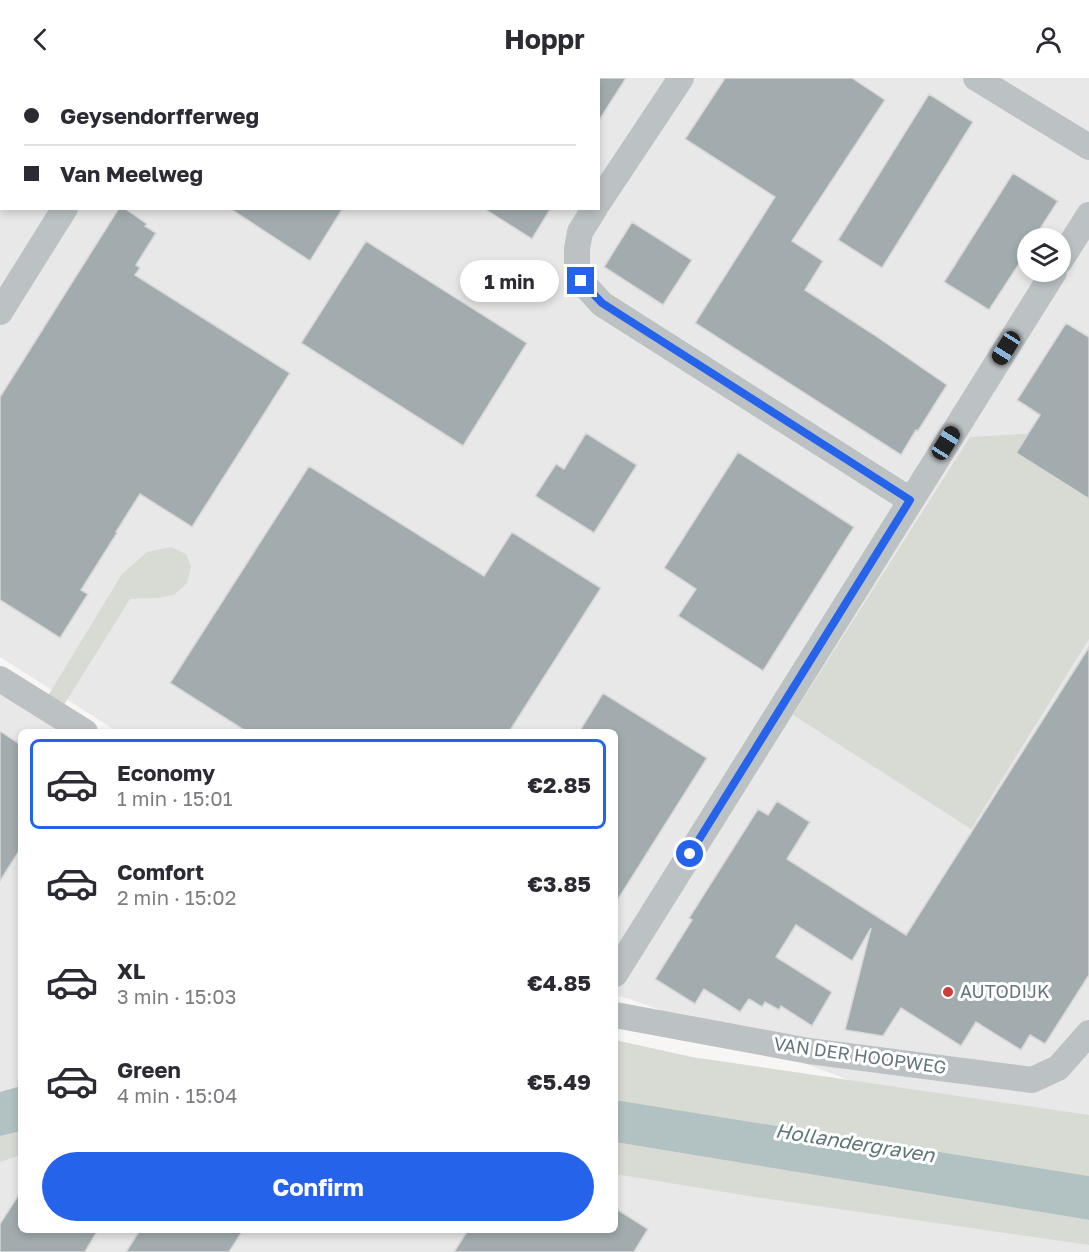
<!DOCTYPE html>
<html lang="en">
<head>
<meta charset="utf-8">
<style>
	body { margin:0; font-family:"Golos Text",sans-serif; background:#f2f2f3; color:#2b2b33; height:100vh; display:flex; flex-direction:column; font-size:22px; white-space:nowrap }
	* { box-sizing:border-box; margin:0 }
	p { font-size:20px; color:#7c7c81 }
	.icon { flex:none; width:33px; height:33px; fill:none; stroke:currentColor; stroke-width:2; stroke-linecap:round; stroke-linejoin:round }
	.map { position:relative; flex:1; overflow:hidden }
	.panel { position:absolute; left:18px; top:651px; width:600px; height:504px; display:flex; flex-direction:column; background:#fff; border-radius:9px; box-shadow:0 3px 9px #0003 }
	.panel>* { flex:none }
	.top-card { position:absolute; left:0px; top:0px; width:600px; height:132px; box-shadow:0 3px 9px #0003; display:grid; align-content:center; height:132px; padding:0 24px; background:#fff }
	.fabs { position:absolute; left:1017px; top:150px; display:grid; gap:12px }
	.fabs a { display:grid; place-items:center; width:54px; height:54px; border-radius:50%; background:#fff; box-shadow:0 3px 9px #0003; font-size:30px }
	.end { position:absolute; width:27px; height:27px; margin:-14px; border:8px solid #2563eb; background:#fff; box-shadow:0 0 0 3px #fff }
	.from { border-radius:50% }
	.bubble { position:absolute; height:42px; border-radius:21px; background:#fff; box-shadow:0 3px 9px #0003; font-size:20px; font-weight:700; line-height:42px; text-align:center }
	.car { position:absolute; width:18px; height:36px; margin:-18px -9px; border-radius:8px; box-shadow:0 0 4px 2px #0007; background:linear-gradient(#222 24%,#8ab4d8 0 40%,#222 0 76%,#8ab4d8 0 86%,#222 0) }
	.top-card b { display:flex; align-items:center; gap:21px; height:57px; font-size:22px }
	.top-card b+b { border-top:2px solid #e1e1e2 }
	.top-card i { width:15px; height:15px; background:#2b2b33 }
	ul { padding:10px 0 0; list-style:none }
	li { display:flex; align-items:center; gap:18px; height:90px; margin:0 12px 9px; padding:0 12px; border:3px solid transparent; border-radius:9px }
	li div { flex:1 }
	li b { display:block; font-size:22px }
	li em { font-style:normal; font-weight:700 }
	li.on { border-color:#2563eb }
	li>.icon { width:54px; height:54px; stroke-width:1.5 }
	.cta { display:flex; gap:12px; margin-top:auto; padding:12px 24px }
	.cta a { flex:1; height:69px; border-radius:36px; background:#2563eb; color:#fff; font-size:24px; font-weight:700; line-height:69px; text-align:center }
	header { display:flex; justify-content:space-between; align-items:center; height:78px; padding:0 24px; background:#fff; font-size:27px; font-weight:700 }
	.map>svg:first-child { display:block }
	.built { fill:#e8e8e8; fill-rule:evenodd }
	.green { fill:#d8dbd4 }
	.water { fill:#b2c1c2 }
	.building { fill:#a2acaf; stroke:#d8d8d7; stroke-width:1.5 }
	.lines { fill:none; stroke-linecap:round; stroke-linejoin:round }
	.minor { stroke:#bcc2c4; stroke-width:26 }
	.route { stroke:#2563eb; stroke-width:8 }
	.poi-dot { fill:#d03e3b; stroke:#fff; stroke-width:2 }
	.labels { text-anchor:middle; stroke-width:6; stroke-linejoin:round; paint-order:stroke }
	.poi-label { font-size:18px; fill:#65777c; stroke:#fff; text-anchor:start }
	.street-label { font-size:18px; fill:#65777c; stroke:#fff }
	.water-label { font-size:20px; font-style:italic; fill:#607677; stroke:#fff }
</style>
</head>
<body>
<header><svg class="icon" aria-label="back" viewBox="0 0 24 24"><path d="M15 5l-7 7 7 7"/></svg>Hoppr<svg class="icon" aria-label="person" viewBox="0 0 24 24"><circle cx="12" cy="8" r="4"/><path d="M4 21q1-7 8-7t8 7"/></svg></header>
<div class="map">
<svg width="1089" height="1174" viewBox="0 0 1089 1174">
	<rect width="100%" height="100%" fill="#f7f6f4"/>
	<path class="built" d="M 0,0 L 1089,0 L 1089,1054 L 930,1032 L 630,921 L 615,917 L 615,654 L 118,654 L 0,579 ZM 2,2 L 598,2 L 598,130 L 2,130 ZM 1028,160 L 1060,160 L 1060,194 L 1028,194 Z
		M 0,610 L 68,654 L 21,654 L 21,1152 L 615,1152 L 615,988 L 819,1107 L 1089,1152 L 1089,1174 L 0,1174 Z"/>
	<path class="green" d="M 1089,352 L 1089,561 L 971,751 L 793,637 L 970,359 Z
		M 171,469 L 186,476 L 191,488 L 187,505 L 174,517 L 158,520 L 130,521 L 62,630 L 46,621 L 122,496 L 147,474 Z
		M 615,962 L 692,979 L 1089,1037 L 1089,1098 L 615,1022 Z
		M 21,1053 L 21,1077 L 0,1084 L 0,1058 Z
		M 615,1064 L 1089,1142 L 1089,1167 L 755,1119 L 615,1096 Z"/>
	<path class="water" d="M 21,1008 L 21,1053 L 0,1058 L 0,1014 Z
		M 615,1022 L 1089,1098 L 1089,1142 L 615,1064 Z"/>
	<path class="building" d="M 598,0 L 626,0 L 598,44 Z
		M 725,0 L 852,0 L 885,22 L 792,163 L 823,183 L 805,212 L 873,256 L 947,307 L 918,353 L 916,352 L 901,377 L 695,245 L 775,119 L 685,61 Z
		M 929,16 L 973,44 L 882,190 L 838,162 Z
		M 1013,95 L 1058,123 L 1034,160 L 1028,160 L 1028,172 L 989,232 L 944,204 Z
		M 119,130 L 124,130 L 147,146 L 145,148 L 156,155 L 136,187 L 140,190 L 135,197 L 290,295 L 192,449 L 140,416 L 116,454 L 117,455 L 81,512 L 88,516 L 60,560 L 0,522 L 0,319 Z
		M 229,130 L 343,130 L 310,183 Z
		M 483,130 L 551,130 L 532,161 Z
		M 632,144 L 692,182 L 663,227 L 604,189 Z
		M 366,163 L 527,265 L 463,368 L 301,265 Z
		M 1066,245 L 1089,259 L 1089,421 L 1016,375 L 1040,337 L 1017,322 Z
		M 586,355 L 637,387 L 594,455 L 535,418 L 556,386 L 564,391 Z
		M 738,374 L 854,449 L 763,593 L 678,538 L 696,511 L 664,490 Z
		M 309,388 L 484,498 L 512,454 L 601,510 L 509,654 L 247,654 L 170,605 Z
		M 1089,569 L 1089,897 L 1045,966 L 1030,957 L 1021,972 L 976,944 L 961,968 L 901,930 L 883,958 L 845,952 L 871,850 L 852,883 L 796,847 L 776,879 L 832,914 L 812,948 L 781,928 L 779,932 L 765,924 L 762,929 L 749,921 L 740,934 L 704,911 L 695,926 L 655,901 L 692,842 L 689,840 L 758,731 L 768,737 L 777,723 L 810,744 L 787,781 L 906,857 Z
		M 603,615 L 707,680 L 615,826 L 615,654 L 579,654 Z
		M 0,653 L 21,667 L 21,770 L 0,803 Z
		M 21,1113 L 21,1152 L 98,1152 L 85,1174 L 0,1174 L 0,1146 Z
		M 615,1130 L 648,1151 L 634,1174 L 454,1174 L 468,1152 L 615,1152 Z
		M 140,1152 L 243,1152 L 229,1174 L 126,1174 Z"/>
	<g class="lines">
		<path class="minor" d="M 976,0 L 1089,69
			M 147,2 L 148,0
			M 598,125 L 681,0
			M 595,130 L 580,154 L 577,171 L 577,187 L 581,203 L 602,226 L 910,422
			M 1060,183 L 1089,137
			M 0,234 L 65,130
			M 0,601 L 85,654
			M 615,896 L 1054,194
			M 615,937 L 809,973 L 1032,1002 L 1058,990 L 1089,955"/>
	</g>
	<g class="lines">
		<path class="route" d="M 581,203 L 602,225 L 910,422 L 690,776"/>
	</g>
	<circle class="poi-dot" cx="948" cy="914" r="6"/>
	<g class="labels">
		<g class="poi-label">
			<text x="960" y="920">AUTODIJK</text>
		</g>
		<g class="street-label">
			<text transform="translate(860 978) rotate(8)" y="6">VAN DER HOOPWEG</text>
		</g>
		<g class="water-label">
			<text transform="translate(855 1065) rotate(9)" y="7">Hollandergraven</text>
		</g>
	</g>
</svg>
<div class="fabs">
<a><svg class="icon" aria-label="layers" viewBox="0 0 24 24"><path d="M12 4l9 5-9 5-9-5zM3 14l9 5 9-5"/></svg></a>
</div>
<i class="end from" style="left:690px;top:776px"></i>
<i class="end" style="left:581px;top:203px"></i>
<div class="bubble" style="left:460px;top:182px;width:99px">1 min</div>
<i class="car" style="left:1006px;top:270px;rotate:212deg"></i>
<i class="car" style="left:946px;top:365px;rotate:32deg"></i>
<div class="top-card">
<b><i class="from"></i>Geysendorfferweg</b>
<b><i></i>Van Meelweg</b>
</div>
<section class="panel">
<ul>
<li class="on"><svg class="icon" aria-label="car" viewBox="0 0 24 24"><path d="M5 17H2v-5l4-1 3-4h7l3 4 3 1v5h-3M9 17h6M6 11h13"/><circle cx="7" cy="17" r="2"/><circle cx="17" cy="17" r="2"/></svg><div><b>Economy</b><p>1 min · 15:01</p></div><em>€2.85</em></li>
<li><svg class="icon" aria-label="car" viewBox="0 0 24 24"><path d="M5 17H2v-5l4-1 3-4h7l3 4 3 1v5h-3M9 17h6M6 11h13"/><circle cx="7" cy="17" r="2"/><circle cx="17" cy="17" r="2"/></svg><div><b>Comfort</b><p>2 min · 15:02</p></div><em>€3.85</em></li>
<li><svg class="icon" aria-label="car" viewBox="0 0 24 24"><path d="M5 17H2v-5l4-1 3-4h7l3 4 3 1v5h-3M9 17h6M6 11h13"/><circle cx="7" cy="17" r="2"/><circle cx="17" cy="17" r="2"/></svg><div><b>XL</b><p>3 min · 15:03</p></div><em>€4.85</em></li>
<li><svg class="icon" aria-label="car" viewBox="0 0 24 24"><path d="M5 17H2v-5l4-1 3-4h7l3 4 3 1v5h-3M9 17h6M6 11h13"/><circle cx="7" cy="17" r="2"/><circle cx="17" cy="17" r="2"/></svg><div><b>Green</b><p>4 min · 15:04</p></div><em>€5.49</em></li>
</ul>
<div class="cta"><a>Confirm</a></div>
</section>
</div>
</body>
</html>
